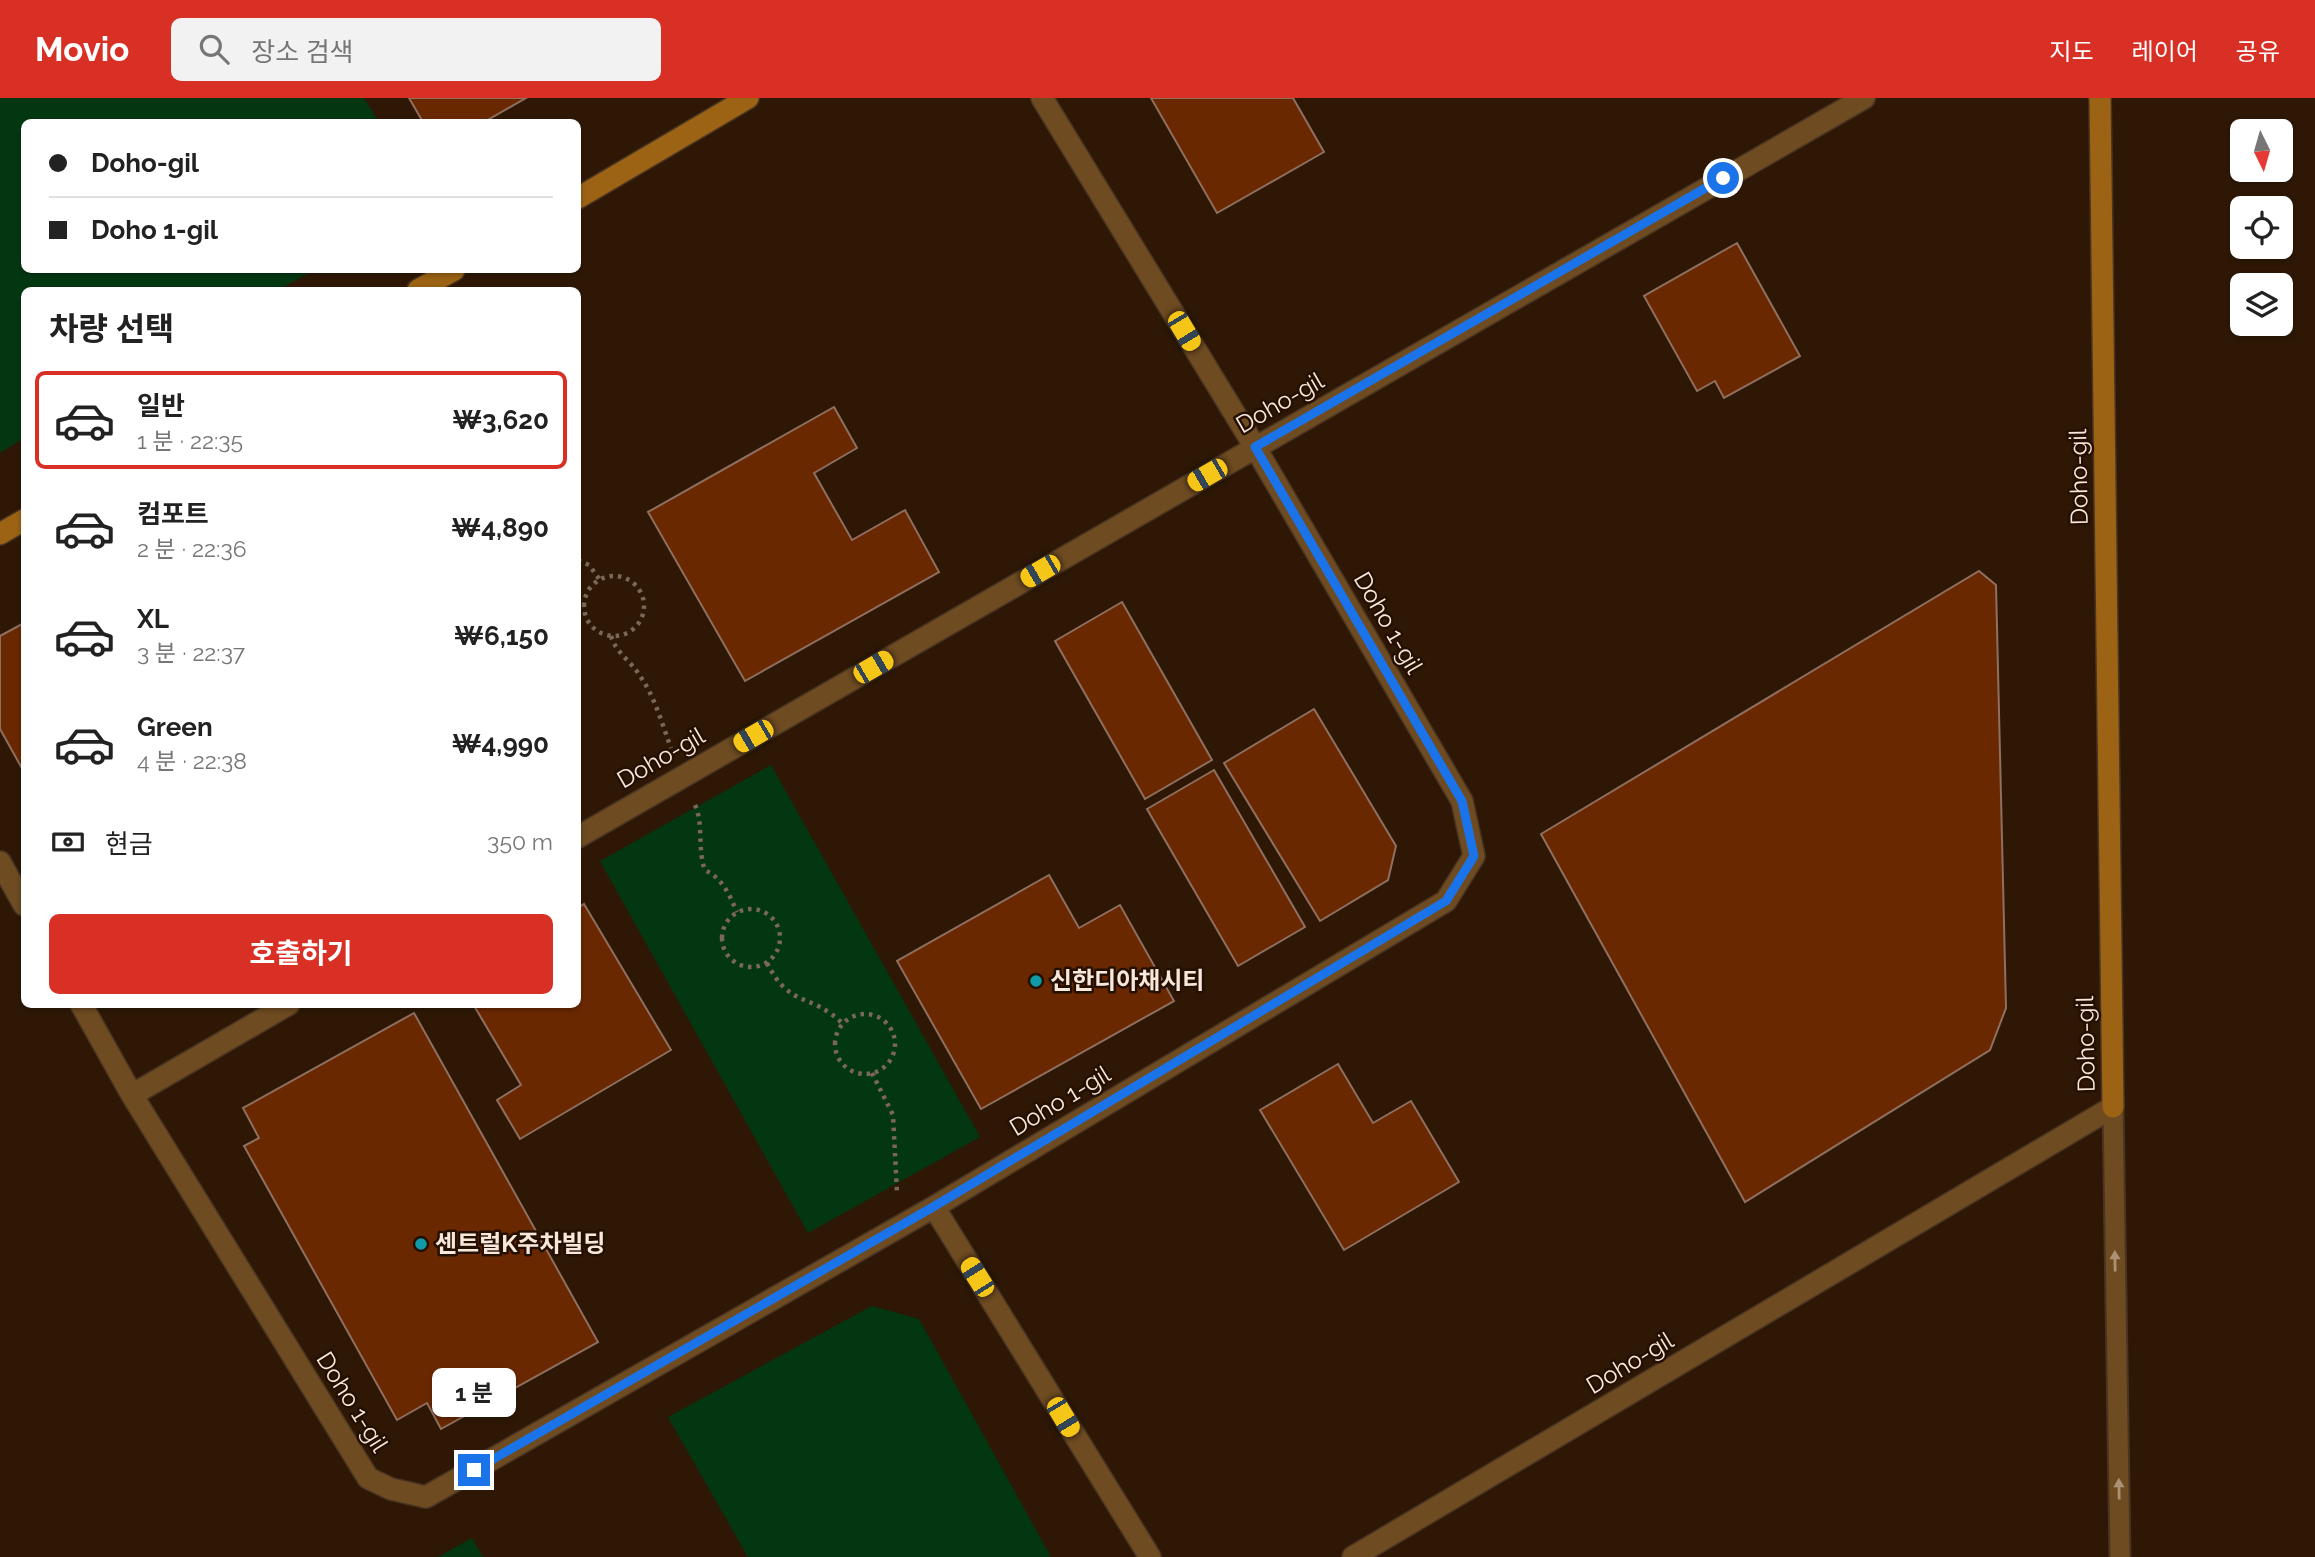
<!DOCTYPE html>
<html lang="ko">
<head>
<meta charset="utf-8">
<style>
	body { margin:0; font-family:Raleway,"Noto Sans KR",sans-serif; background:#f2f2f2; color:#222; height:100vh; display:flex; flex-direction:column; font-size:26px; white-space:nowrap }
	* { box-sizing:border-box; margin:0 }
	p { font-size:23px; color:#767676 }
	.icon { flex:none; width:38px; height:38px; fill:none; stroke:currentColor; stroke-width:2; stroke-linecap:round; stroke-linejoin:round }
	.map { position:relative; flex:1; overflow:hidden }
	.panel { position:absolute; left:21px; top:189px; width:560px; height:721px; display:flex; flex-direction:column; background:#fff; border-radius:10px; box-shadow:0 2px 5px #0004 }
	.panel>* { flex:none }
	.guide { position:absolute; left:21px; top:21px; width:560px; height:154px; border-radius:10px; box-shadow:0 2px 5px #0004; display:grid; align-content:center; height:154px; padding:0 28px; background:#fff }
	.needle { width:46px; rotate:175deg }
	.controls { position:absolute; left:2230px; top:21px; display:grid; gap:14px }
	.controls a { display:grid; place-items:center; width:63px; height:63px; border-radius:10px; background:#fff; box-shadow:0 2px 5px #0004; font-size:35px }
	.end { position:absolute; width:32px; height:32px; margin:-16px; border:9px solid #1a73e8; background:#fff; box-shadow:0 0 0 4px #fff }
	.from { border-radius:50% }
	.bubble { position:absolute; height:49px; border-radius:10px; background:#fff; box-shadow:0 2px 5px #0004; font-size:23px; font-weight:700; line-height:49px; text-align:center }
	.car { position:absolute; width:21px; height:42px; margin:-21px -10px; border-radius:9px; box-shadow:0 0 5px 2px #0007; background:linear-gradient(#f5c518 24%,#345 0 40%,#f5c518 0 76%,#345 0 86%,#f5c518 0) }
	.guide b { display:flex; align-items:center; gap:24px; height:66px; font-size:26px }
	.guide b+b { border-top:2px solid #e0e0e0 }
	.guide i { width:18px; height:18px; background:#222 }
	ul { padding:0; list-style:none }
	li { display:flex; align-items:center; gap:21px; height:98px; margin:0 14px 10px; padding:0 14px; border:4px solid transparent; border-radius:10px }
	li div { flex:1 }
	li b { display:block; font-size:26px }
	li em { font-style:normal; font-weight:700 }
	li.selected { border-color:#d93025 }
	li>.icon { width:63px; height:63px; stroke-width:1.5 }
	h2 { padding:0 28px; font-size:32px; line-height:84px }
	.pay { display:flex; align-items:center; gap:18px; height:77px; padding:0 28px; font-size:26px }
	.pay p { margin-inline-start:auto }
	.button { display:flex; gap:14px; margin-top:auto; padding:14px 28px }
	.button a { flex:1; height:80px; border-radius:10px; background:#d93025; color:#fff; font-size:28px; font-weight:700; line-height:80px; text-align:center }
	header { display:flex; align-items:center; gap:42px; box-sizing:border-box; height:98px; padding:0 35px; background:#d93025; color:#fff }
	header strong { font-size:33px }
	nav { display:flex; gap:38px; margin-inline-start:auto; font-size:24px }
	.search { width:490px; height:63px; background:#f2f2f2; display:flex; align-items:center; gap:18px; box-sizing:border-box; padding:0 24px; border-radius:10px; color:#767676; font-size:26px }
	.map>svg:first-child { display:block }
	.green { fill:#033712 }
	.building { fill:#6a2800; stroke:#8f6f60; stroke-width:2 }
	.lines { fill:none; stroke-linecap:round; stroke-linejoin:round }
	.lane-casing { stroke:#4a3523; stroke-width:23 }
	.street-casing { stroke:#4a3523; stroke-width:24 }
	.secondary-casing { stroke:#4a3523; stroke-width:24 }
	.path { stroke:#7a6756; stroke-width:4.5; stroke-dasharray:3.5 5; stroke-linecap:butt }
	.lane { stroke:#6e4b21; stroke-width:19 }
	.street { stroke:#6e4b21; stroke-width:21 }
	.secondary { stroke:#9b6313; stroke-width:21 }
	.oneway { fill:#ac9275 }
	.route { stroke:#1a73e8; stroke-width:9 }
	.culture-dot { fill:#0f9aa8; stroke:#240f00; stroke-width:2.5 }
	.labels { text-anchor:middle; stroke-width:5; stroke-linejoin:round; paint-order:stroke }
	.street-label { font-size:24px; fill:#f8e8dc; stroke:#240f00 }
	.poi-label { font-size:24px; font-weight:bold; fill:#f8e8dc; stroke:#240f00; text-anchor:start }
</style>
</head>
<body>
<header>
<strong>Movio</strong>
<div class="search"><svg class="icon" aria-label="search" viewBox="0 0 24 24"><circle cx="10" cy="10" r="6"/><path d="M15 15l6 6"/></svg>장소 검색</div>
<nav><a>지도</a><a>레이어</a><a>공유</a></nav>
</header>
<div class="map">
<svg width="2315" height="1459" viewBox="0 0 2315 1459">
	<rect width="100%" height="100%" fill="#2e1805"/>
	<path class="green" d="M 0,0 L 364,0 L 379,24 L 24,24 L 24,172 L 314,172 L 278,192 L 24,192 L 24,340 L 0,355 Z
		M 771,667 L 980,1039 L 808,1135 L 600,763 Z
		M 872,1208 L 919,1221 L 1051,1459 L 748,1459 L 668,1319 Z
		M 472,1440 L 483,1459 L 438,1459 Z"/>
	<path class="building" d="M 409,0 L 526,0 L 484,24 L 423,24 Z
		M 1151,0 L 1293,0 L 1324,54 L 1217,115 Z
		M 1737,145 L 1800,258 L 1724,300 L 1715,283 L 1697,293 L 1644,198 Z
		M 834,309 L 857,350 L 814,375 L 852,442 L 905,412 L 939,474 L 745,583 L 648,414 Z
		M 1979,473 L 1996,487 L 2006,910 L 1990,952 L 1745,1104 L 1541,736 Z
		M 1122,504 L 1212,662 L 1145,701 L 1055,543 Z
		M 24,525 L 24,674 L 0,631 L 0,538 Z
		M 1314,611 L 1396,748 L 1388,782 L 1320,823 L 1224,665 Z
		M 1214,672 L 1305,829 L 1238,868 L 1147,711 Z
		M 1049,777 L 1079,830 L 1120,807 L 1174,903 L 981,1011 L 897,863 Z
		M 584,806 L 671,952 L 520,1041 L 497,1002 L 521,987 L 473,906 L 578,906 L 578,810 Z
		M 414,915 L 598,1244 L 441,1331 L 427,1305 L 397,1322 L 244,1048 L 259,1040 L 243,1010 Z
		M 1338,966 L 1373,1025 L 1411,1003 L 1459,1084 L 1344,1152 L 1260,1012 Z"/>
	<g class="lines">
		<defs>
			<path id="lane" d="M 2113,1009 L 2120,1459"/>
			<path id="street" d="M 578,739 L 1864,0
				M 0,764 L 24,807
				M 81,906 L 132,997 L 368,1380 L 391,1391 L 426,1399 L 934,1109 L 1446,803 L 1474,758 L 1462,703 L 1255,349 L 1042,0
				M 132,997 L 289,906
				M 934,1109 L 1150,1459
				M 1353,1459 L 2113,1009"/>
			<path id="secondary" d="M 2100,0 L 2113,1009
				M 578,100 L 748,0
				M 418,192 L 454,172
				M 0,436 L 24,422"/>
		</defs>
		<use href="#lane" class="lane-casing"/>
		<use href="#street" class="street-casing"/>
		<use href="#secondary" class="secondary-casing"/>
		<path class="path" d="M 578,462 L 589,467 L 600,482
			M584 508a30 30 0 1 1 60 0a30 30 0 1 1-60 0Z
			M 611,538 C 616,555 631,563 640,578 C 655,599 662,626 671,650
			M 695,707 C 704,727 697,751 705,772 C 723,781 729,796 737,814
			M722 840a29 29 0 1 1 58 0a29 29 0 1 1-58 0Z
			M 767,865 C 790,911 811,894 843,926
			M835 946a30 30 0 1 1 60 0a30 30 0 1 1-60 0Z
			M 872,975 L 893,1017 L 897,1095"/>
		<use href="#lane" class="lane"/>
		<use href="#street" class="street"/>
		<use href="#secondary" class="secondary"/>
	</g>
	<defs><path id="oneway-solid" d="M-6-.8H1V-3.2L6.5 0L1 3.2V.8H-6Z" transform="scale(1.75)"/></defs>
	<g class="oneway">
		<use href="#oneway-solid" transform="translate(2115 1163) rotate(-91)"/>
		<use href="#oneway-solid" transform="translate(2119 1391) rotate(-91)"/>
	</g>
	<g class="lines">
		<path class="route" d="M 474,1372 L 933,1109 L 1446,803 L 1474,758 L 1462,703 L 1255,349 L 1723,80"/>
	</g>
	<g class="culture-dot">
		<circle cx="1036" cy="883" r="7"/>
		<circle cx="421" cy="1146" r="7"/>
	</g>
	<g class="labels">
		<g class="street-label">
			<text transform="translate(1280 305) rotate(-30)" y="8">Doho-gil</text>
			<text transform="translate(2079 379) rotate(-91)" y="8">Doho-gil</text>
			<text transform="translate(1388 525) rotate(60)" y="8">Doho 1-gil</text>
			<text transform="translate(661 660) rotate(-30)" y="8">Doho-gil</text>
			<text transform="translate(2086 946) rotate(-91)" y="8">Doho-gil</text>
			<text transform="translate(1060 1003) rotate(-31)" y="8">Doho 1-gil</text>
			<text transform="translate(1630 1265) rotate(-31)" y="8">Doho-gil</text>
			<text transform="translate(352 1304) rotate(58)" y="8">Doho 1-gil</text>
		</g>
		<g class="poi-label">
			<text x="1050" y="891">신한디아채시티</text>
			<text x="435" y="1154">센트럴K주차빌딩</text>
		</g>
	</g>
</svg>
<div class="controls">
<a><svg class="needle" viewBox="-14 -14 28 28"><path d="M0-13l5 13h-10z" fill="#e53935"/><path d="M0 13l5-13h-10z" fill="#767676"/></svg></a>
<a><svg class="icon" aria-label="locate" viewBox="0 0 24 24"><circle cx="12" cy="12" r="6"/><path d="M12 2v4M12 18v4M2 12h4M18 12h4"/></svg></a>
<a><svg class="icon" aria-label="layers" viewBox="0 0 24 24"><path d="M12 4l9 5-9 5-9-5zM3 14l9 5 9-5"/></svg></a>
</div>
<i class="end from" style="left:1723px;top:80px"></i>
<i class="end" style="left:474px;top:1372px"></i>
<div class="bubble" style="left:432px;top:1270px;width:84px">1 분</div>
<i class="car" style="left:1184px;top:233px;rotate:149deg"></i>
<i class="car" style="left:1207px;top:377px;rotate:240deg"></i>
<i class="car" style="left:1040px;top:473px;rotate:240deg"></i>
<i class="car" style="left:873px;top:569px;rotate:60deg"></i>
<i class="car" style="left:753px;top:638px;rotate:240deg"></i>
<i class="car" style="left:977px;top:1179px;rotate:328deg"></i>
<i class="car" style="left:1063px;top:1319px;rotate:149deg"></i>
<div class="guide">
<b><i class="from"></i>Doho-gil</b>
<b><i></i>Doho 1-gil</b>
</div>
<section class="panel">
<h2>차량 선택</h2>
<ul>
<li class="selected"><svg class="icon" aria-label="car" viewBox="0 0 24 24"><path d="M5 17H2v-5l4-1 3-4h7l3 4 3 1v5h-3M9 17h6M6 11h13"/><circle cx="7" cy="17" r="2"/><circle cx="17" cy="17" r="2"/></svg><div><b>일반</b><p>1 분 · 22:35</p></div><em>₩3,620</em></li>
<li><svg class="icon" aria-label="car" viewBox="0 0 24 24"><path d="M5 17H2v-5l4-1 3-4h7l3 4 3 1v5h-3M9 17h6M6 11h13"/><circle cx="7" cy="17" r="2"/><circle cx="17" cy="17" r="2"/></svg><div><b>컴포트</b><p>2 분 · 22:36</p></div><em>₩4,890</em></li>
<li><svg class="icon" aria-label="car" viewBox="0 0 24 24"><path d="M5 17H2v-5l4-1 3-4h7l3 4 3 1v5h-3M9 17h6M6 11h13"/><circle cx="7" cy="17" r="2"/><circle cx="17" cy="17" r="2"/></svg><div><b>XL</b><p>3 분 · 22:37</p></div><em>₩6,150</em></li>
<li><svg class="icon" aria-label="car" viewBox="0 0 24 24"><path d="M5 17H2v-5l4-1 3-4h7l3 4 3 1v5h-3M9 17h6M6 11h13"/><circle cx="7" cy="17" r="2"/><circle cx="17" cy="17" r="2"/></svg><div><b>Green</b><p>4 분 · 22:38</p></div><em>₩4,990</em></li>
</ul>
<div class="pay"><svg class="icon" aria-label="cash" viewBox="0 0 24 24"><path d="M3 7h18v10H3z"/><circle cx="12" cy="12" r="2"/></svg>현금<p>350 m</p></div>
<div class="button"><a>호출하기</a></div>
</section>
</div>
</body>
</html>
